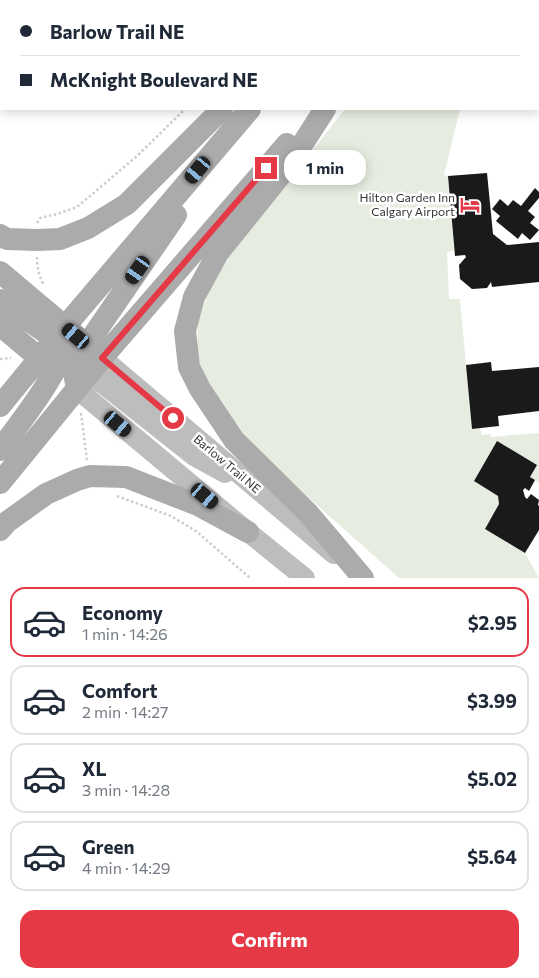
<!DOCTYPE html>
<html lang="en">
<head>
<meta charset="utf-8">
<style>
	body { margin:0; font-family:Commissioner,sans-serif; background:#f2f2f3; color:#1f2937; height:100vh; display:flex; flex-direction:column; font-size:19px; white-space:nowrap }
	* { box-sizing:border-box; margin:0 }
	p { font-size:16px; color:#747a83 }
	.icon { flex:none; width:28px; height:28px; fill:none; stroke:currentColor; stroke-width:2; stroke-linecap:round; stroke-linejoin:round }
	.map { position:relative; height:578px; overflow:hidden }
	.panel { display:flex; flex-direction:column; background:#fff; flex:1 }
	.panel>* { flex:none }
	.top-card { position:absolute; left:0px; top:0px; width:540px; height:110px; box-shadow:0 2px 12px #0003; display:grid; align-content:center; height:110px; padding:0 20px; background:#fff }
	.end { position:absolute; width:22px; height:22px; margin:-11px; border:6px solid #e63946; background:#fff; box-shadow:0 0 0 2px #fff }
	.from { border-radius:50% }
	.bubble { position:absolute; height:35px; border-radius:15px; background:#fff; box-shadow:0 2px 12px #0003; font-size:16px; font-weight:700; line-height:35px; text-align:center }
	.car { position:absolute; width:15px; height:30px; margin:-15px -8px; border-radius:6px; box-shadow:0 0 4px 1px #0007; background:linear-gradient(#222 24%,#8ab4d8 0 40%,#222 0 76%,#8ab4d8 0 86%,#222 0) }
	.top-card b { display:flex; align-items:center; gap:18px; height:48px; font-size:19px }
	.top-card b+b { border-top:1px solid #e0e1e3 }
	.top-card i { width:12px; height:12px; background:#1f2937 }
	ul { padding:9px 0 0; list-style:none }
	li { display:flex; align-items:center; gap:15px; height:70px; margin:0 10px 8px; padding:0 10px; border:2px solid #e0e1e3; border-radius:15px }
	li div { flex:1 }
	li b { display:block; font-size:19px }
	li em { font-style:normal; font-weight:700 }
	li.on { border-color:#e63946 }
	li>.icon { width:45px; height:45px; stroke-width:1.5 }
	.primary-button { display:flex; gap:10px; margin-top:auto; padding:10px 20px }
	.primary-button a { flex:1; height:58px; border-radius:15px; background:#e63946; color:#fff; font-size:20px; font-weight:700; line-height:58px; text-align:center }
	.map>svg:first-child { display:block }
	.green { fill:#e6ecdf }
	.building { fill:#1a1a1a }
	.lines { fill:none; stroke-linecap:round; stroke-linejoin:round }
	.path { stroke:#cdcdcd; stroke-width:2.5; stroke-dasharray:2.5 2.5; stroke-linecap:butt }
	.secondary { stroke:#bdbdbd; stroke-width:20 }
	.primary { stroke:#ababab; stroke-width:22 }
	.route { stroke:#e63946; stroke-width:6 }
	.labels { text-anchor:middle; stroke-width:5; stroke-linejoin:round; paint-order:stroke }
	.poi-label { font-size:12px; fill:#333; stroke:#fff; text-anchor:end }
	.street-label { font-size:12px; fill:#333; stroke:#fff }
</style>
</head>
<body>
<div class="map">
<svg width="539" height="578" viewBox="0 0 539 578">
	<rect width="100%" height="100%" fill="#fff"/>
	<path class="green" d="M 345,109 L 460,109 L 444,175 L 448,176 L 454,250 L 447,252 L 449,299 L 460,299 L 472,429 L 480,428 L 482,435 L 490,434 L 491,437 L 539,433 L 539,483 L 530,477 L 537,465 L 497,441 L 474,481 L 498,496 L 499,504 L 485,529 L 525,553 L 539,578 L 399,578 L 290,481 L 231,422 L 208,389 L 197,354 L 198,322 L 210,288 L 233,251 Z"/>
	<path class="building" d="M 487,173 L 493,234 L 507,245 L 539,242 L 539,282 L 492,287 L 491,282 L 487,288 L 472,289 L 460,279 L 459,265 L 466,257 L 465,255 L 455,256 L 448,176 Z
		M 535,188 L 539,192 L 539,198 L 528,211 L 535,217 L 530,223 L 539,230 L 530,240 L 522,233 L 518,239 L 496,221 L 500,216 L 492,209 L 500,199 L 508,206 L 513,200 L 521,206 Z
		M 491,362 L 492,371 L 539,367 L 539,411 L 498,416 L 499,426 L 472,429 L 466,365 Z
		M 497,441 L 537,465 L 530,477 L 535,480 L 529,491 L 525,488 L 523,490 L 525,497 L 527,499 L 531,494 L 539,500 L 538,505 L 539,506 L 539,530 L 525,553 L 485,529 L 499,504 L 498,496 L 474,481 Z"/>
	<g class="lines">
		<path class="path" d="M 288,1 L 289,0
			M 37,223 L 40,218 L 57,214 L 77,207 L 137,156 L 185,109
			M 37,257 C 37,267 39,277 44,285
			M 0,359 L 11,358
			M 81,413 L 87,460
			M 117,496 L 171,516 L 196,531 L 250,578"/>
		<path class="secondary" d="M 102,358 L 334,554
			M 77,366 L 103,384 L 194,456 L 225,473
			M 77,389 L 248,532 L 305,578"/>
		<path class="primary" d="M 338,1 L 339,0
			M 408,1 L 409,0
			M 325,109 L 291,162 L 218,253 L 194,297 L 185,331 L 189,367 L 200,389 L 234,440 L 308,513 L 363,578
			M 0,235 L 7,239 L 37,240 L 60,239 L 88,228 L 127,204 L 222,109
			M 0,272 L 76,336
			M 0,300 L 66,347
			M 0,325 L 51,368
			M 77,389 L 74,373 L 76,365 L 80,356 L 95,333 L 176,215
			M 0,406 L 74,316 L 250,109
			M 0,450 C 19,423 63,371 65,339 C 65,336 65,332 65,328
			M 0,483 L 102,358 L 287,144
			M 0,530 L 7,522 L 46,494 L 77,480 L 90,476 L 126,477 L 198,505 L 248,532"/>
	</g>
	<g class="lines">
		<path class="route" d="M 173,418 L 102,358 L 266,168"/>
	</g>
	<defs>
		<symbol id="hotel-bare" viewBox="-9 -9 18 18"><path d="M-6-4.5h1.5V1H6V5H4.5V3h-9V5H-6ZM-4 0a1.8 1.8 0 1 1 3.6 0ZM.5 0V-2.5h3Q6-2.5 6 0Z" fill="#e63946" stroke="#fff" stroke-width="2.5" paint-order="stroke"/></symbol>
	</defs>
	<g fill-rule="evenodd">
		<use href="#hotel-bare" x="456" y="191" width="28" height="28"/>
	</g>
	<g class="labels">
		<g class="poi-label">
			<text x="455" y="202">Hilton Garden Inn<tspan x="455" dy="14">Calgary Airport</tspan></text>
		</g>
		<g class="street-label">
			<text transform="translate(227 464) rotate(40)" y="4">Barlow Trail NE</text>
		</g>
	</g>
</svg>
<i class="end from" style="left:173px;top:418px"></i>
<i class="end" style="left:266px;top:168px"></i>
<div class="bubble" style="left:284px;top:150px;width:82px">1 min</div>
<i class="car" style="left:198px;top:170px;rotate:220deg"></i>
<i class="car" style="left:138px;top:270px;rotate:215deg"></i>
<i class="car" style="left:76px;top:336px;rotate:310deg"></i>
<i class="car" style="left:118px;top:424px;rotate:130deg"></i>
<i class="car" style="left:205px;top:496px;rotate:130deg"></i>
<div class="top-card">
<b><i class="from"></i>Barlow Trail NE</b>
<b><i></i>McKnight Boulevard NE</b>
</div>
</div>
<section class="panel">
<ul>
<li class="on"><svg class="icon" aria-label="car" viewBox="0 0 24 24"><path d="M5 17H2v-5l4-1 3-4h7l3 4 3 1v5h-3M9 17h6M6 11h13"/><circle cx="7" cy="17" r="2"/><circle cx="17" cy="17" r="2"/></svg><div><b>Economy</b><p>1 min · 14:26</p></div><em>$2.95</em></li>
<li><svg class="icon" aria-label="car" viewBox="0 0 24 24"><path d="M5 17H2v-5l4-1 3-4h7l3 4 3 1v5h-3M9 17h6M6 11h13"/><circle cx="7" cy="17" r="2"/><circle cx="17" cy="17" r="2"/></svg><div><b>Comfort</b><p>2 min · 14:27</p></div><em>$3.99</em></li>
<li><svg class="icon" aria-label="car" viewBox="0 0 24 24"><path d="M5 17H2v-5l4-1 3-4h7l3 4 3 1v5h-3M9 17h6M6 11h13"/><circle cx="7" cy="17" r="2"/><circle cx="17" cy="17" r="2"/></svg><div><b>XL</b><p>3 min · 14:28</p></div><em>$5.02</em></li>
<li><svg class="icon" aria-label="car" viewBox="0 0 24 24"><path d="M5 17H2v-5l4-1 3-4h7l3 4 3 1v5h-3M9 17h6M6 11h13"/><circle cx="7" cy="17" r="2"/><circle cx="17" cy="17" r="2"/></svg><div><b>Green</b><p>4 min · 14:29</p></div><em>$5.64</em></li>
</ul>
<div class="primary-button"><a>Confirm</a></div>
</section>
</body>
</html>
